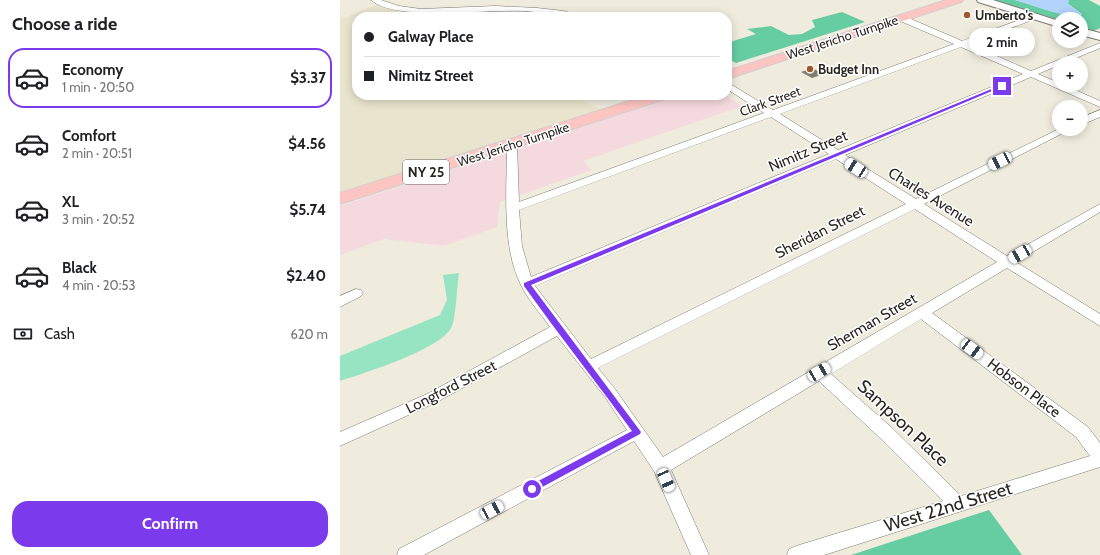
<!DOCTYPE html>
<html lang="en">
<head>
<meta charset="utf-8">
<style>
	body { margin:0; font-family:Cabin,sans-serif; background:#f2f2f2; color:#202124; height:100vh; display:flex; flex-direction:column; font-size:15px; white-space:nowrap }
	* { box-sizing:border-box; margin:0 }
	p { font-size:13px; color:#757577 }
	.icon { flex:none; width:22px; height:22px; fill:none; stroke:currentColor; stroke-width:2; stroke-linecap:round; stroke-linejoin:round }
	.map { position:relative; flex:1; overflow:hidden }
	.panel { display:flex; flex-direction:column; background:#fff; width:340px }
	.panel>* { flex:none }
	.top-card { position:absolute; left:12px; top:12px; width:380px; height:88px; border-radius:16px; box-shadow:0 2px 10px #0003; display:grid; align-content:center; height:88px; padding:0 12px; background:#fff }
	.buttons { position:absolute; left:712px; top:12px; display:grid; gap:8px }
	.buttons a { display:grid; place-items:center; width:36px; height:36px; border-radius:50%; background:#fff; box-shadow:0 2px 10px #0003; font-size:20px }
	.end { position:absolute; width:18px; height:18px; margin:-9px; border:5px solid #7c3aed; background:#fff; box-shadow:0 0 0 2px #fff }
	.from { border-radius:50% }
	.bubble { position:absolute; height:28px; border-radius:14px; background:#fff; box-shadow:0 2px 10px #0003; font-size:13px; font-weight:700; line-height:28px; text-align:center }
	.car { position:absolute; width:12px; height:24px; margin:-12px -6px; border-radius:5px; box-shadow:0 0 3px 1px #0007; background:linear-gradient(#fff 24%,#345 0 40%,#fff 0 76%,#345 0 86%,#fff 0) }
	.top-card b { display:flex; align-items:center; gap:14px; height:38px; font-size:15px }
	.top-card b+b { border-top:1px solid #e0e0e0 }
	.top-card i { width:10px; height:10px; background:#202124 }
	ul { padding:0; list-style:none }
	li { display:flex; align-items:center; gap:12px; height:60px; margin:0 8px 6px; padding:0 4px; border:2px solid transparent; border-radius:16px }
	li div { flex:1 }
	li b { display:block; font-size:15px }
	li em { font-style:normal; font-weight:700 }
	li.active { border-color:#7c3aed }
	li>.icon { width:36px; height:36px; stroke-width:1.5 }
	h2 { padding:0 12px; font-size:18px; line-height:48px }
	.pay { display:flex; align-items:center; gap:10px; height:44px; padding:0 12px; font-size:15px }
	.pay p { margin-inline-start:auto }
	.button { display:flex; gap:8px; margin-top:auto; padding:8px 12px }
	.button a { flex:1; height:46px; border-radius:16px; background:#7c3aed; color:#fff; font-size:16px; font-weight:700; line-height:46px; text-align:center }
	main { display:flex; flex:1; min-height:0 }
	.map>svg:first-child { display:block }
	.commercial { fill:#f4dadf }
	.built { fill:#e9e4cd }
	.green { fill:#96e4c1 }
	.forest { fill:#66cca2 }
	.water { fill:#b1d3fc }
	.building { fill:#817d70 }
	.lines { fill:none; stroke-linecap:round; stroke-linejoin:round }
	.street-casing { stroke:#7d7a6d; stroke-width:1 }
	.secondary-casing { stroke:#7d7a6d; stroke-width:2 }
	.primary-casing { stroke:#cfcfce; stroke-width:2 }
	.street { fill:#fff; fill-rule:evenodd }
	.secondary { fill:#fff; fill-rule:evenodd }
	.primary { fill:#fdc5c1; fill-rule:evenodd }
	.route { fill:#7c3aed }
	.poi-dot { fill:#9e5a2b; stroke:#fff; stroke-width:1.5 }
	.labels { text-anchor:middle; stroke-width:3; stroke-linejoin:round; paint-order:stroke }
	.far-poi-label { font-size:13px; font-weight:bold; fill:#272620; stroke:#fff; text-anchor:start }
	.far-street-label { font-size:13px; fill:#272620; stroke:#fff }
	.shield { fill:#fff; stroke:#686763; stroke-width:1 }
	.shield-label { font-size:14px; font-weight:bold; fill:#272620 }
	.street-label { font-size:15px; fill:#272620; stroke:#fff }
	.near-street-label { font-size:18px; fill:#272620; stroke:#fff }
</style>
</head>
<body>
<main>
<section class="panel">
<h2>Choose a ride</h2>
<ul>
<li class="active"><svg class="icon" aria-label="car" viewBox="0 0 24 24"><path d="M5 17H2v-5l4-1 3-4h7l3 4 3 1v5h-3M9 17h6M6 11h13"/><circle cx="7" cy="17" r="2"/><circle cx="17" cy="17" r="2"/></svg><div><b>Economy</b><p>1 min · 20:50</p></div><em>$3.37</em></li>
<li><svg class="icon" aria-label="car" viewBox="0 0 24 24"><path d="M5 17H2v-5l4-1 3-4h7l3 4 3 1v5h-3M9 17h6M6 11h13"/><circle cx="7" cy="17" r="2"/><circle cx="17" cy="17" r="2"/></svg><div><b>Comfort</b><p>2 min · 20:51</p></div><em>$4.56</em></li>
<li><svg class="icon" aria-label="car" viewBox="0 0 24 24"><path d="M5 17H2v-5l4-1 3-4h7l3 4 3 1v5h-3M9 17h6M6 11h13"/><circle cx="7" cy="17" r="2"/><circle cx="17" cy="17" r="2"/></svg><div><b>XL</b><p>3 min · 20:52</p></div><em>$5.74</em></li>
<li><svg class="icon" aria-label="car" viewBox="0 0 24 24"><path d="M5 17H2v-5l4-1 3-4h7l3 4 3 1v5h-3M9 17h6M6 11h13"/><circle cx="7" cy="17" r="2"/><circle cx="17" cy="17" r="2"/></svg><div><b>Black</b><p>4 min · 20:53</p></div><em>$2.40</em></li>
</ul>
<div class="pay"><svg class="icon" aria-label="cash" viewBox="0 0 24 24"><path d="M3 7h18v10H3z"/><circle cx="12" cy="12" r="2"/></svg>Cash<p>620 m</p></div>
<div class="button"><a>Confirm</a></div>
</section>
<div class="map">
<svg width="760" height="555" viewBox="0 0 760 555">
	<rect width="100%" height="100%" fill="#efecdd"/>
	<path class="commercial" d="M 339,95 L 385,95 L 402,106 L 243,161 L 252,170 L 160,202 L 157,227 L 104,246 L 44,239 L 0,255 L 0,206 Z"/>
	<path class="built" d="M 39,4 L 65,14 L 165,15 L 173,17 L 17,17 L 17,95 L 232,95 L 260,109 L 0,192 L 0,19 Z"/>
	<path class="green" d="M 119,273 C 117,286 116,316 112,326 C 103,349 24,373 0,381 L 0,356 L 100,315 L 107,300 L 103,275 Z"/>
	<path class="forest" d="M 654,0 L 675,0 L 710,11 L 739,17 L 742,14 L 727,3 L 729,0 L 749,0 L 760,6 L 760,28 L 754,31 L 741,27 L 741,19 L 719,20 Z
		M 502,12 L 525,22 L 396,63 L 387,58 L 387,41 L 390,42 L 416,34 L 407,29 L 431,26 L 449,35 L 462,34 L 475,27 L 472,20 Z
		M 649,510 L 682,555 L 511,555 Z"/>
	<path class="water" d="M 675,0 L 729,0 L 728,4 L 742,14 L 735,18 L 729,17 Z"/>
	<path class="building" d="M 472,68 L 484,74 L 472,78 L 461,72 Z"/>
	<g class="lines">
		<defs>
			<path id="street" d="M 31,0 L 41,0 L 59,6 L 81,9 L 155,6 L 197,8 L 224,11 L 241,17 C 221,17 202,12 183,11 C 148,9 55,22 31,0 Z
				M 693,15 L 700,17 L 629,44 L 691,71 L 760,43 L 760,48 L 724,63 L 719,63 L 719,65 L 698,74 L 719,83 L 719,85 L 724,85 L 760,101 L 760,107 L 691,77 L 505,155 L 576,199 L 719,129 L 731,129 L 584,204 L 667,256 L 760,204 L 760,212 L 676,262 L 760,314 L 760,326 L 667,268 L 592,313 L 748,427 L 760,443 L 760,467 L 484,555 L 447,555 L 449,549 L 456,546 L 603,501 L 539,437 L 479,381 L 331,470 L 369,555 L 351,555 L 314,471 L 294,441 L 84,555 L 57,555 L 59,549 L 287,430 L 265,397 L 217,336 L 97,402 L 0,446 L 0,432 L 87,394 L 210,327 C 201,314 188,300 181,285 C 161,246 167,187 167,145 L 168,143 L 176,143 L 177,145 L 179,202 L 424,113 L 387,89 L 387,82 L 433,110 L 614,44 L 558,20 L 558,16 L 564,16 L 622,41 ZM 621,47 L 683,74 L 498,150 L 440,114 ZM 431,117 L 489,154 L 191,277 L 182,246 L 179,210 ZM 496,159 L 566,204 L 251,359 L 195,286 ZM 575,209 L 657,262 L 323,457 L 275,389 L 258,368 ZM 581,319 L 736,437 L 750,456 L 621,496 L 551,427 L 491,374 Z
				M 760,110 L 760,117 L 741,125 L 741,118 Z
				M 16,289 L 21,290 L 23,293 L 21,296 L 0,307 L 0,296 Z"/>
			<path id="secondary" d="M 637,0 L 653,0 L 719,21 L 719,27 L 638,2 Z
				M 741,28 L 760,33 L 760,40 L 741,35 Z"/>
			<path id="primary" d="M 606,0 L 623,0 L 621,2 L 387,79 L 387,71 Z
				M 308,95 L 330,95 L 328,98 L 0,204 L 0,193 Z"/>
		</defs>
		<use href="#street" class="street-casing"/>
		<use href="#secondary" class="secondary-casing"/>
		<use href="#primary" class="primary-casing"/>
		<use href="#street" class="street"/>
		<use href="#secondary" class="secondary"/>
		<use href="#primary" class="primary"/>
	</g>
	<path class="route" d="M 661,85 L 664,86 L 191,285 L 301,432 L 300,434 L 195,491 L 189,491 L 189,486 L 292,431 C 256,382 219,335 184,286 L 184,283 Z"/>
	<g class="poi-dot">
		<circle cx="627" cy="15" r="4"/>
		<circle cx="470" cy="69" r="4"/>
	</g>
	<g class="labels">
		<g class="far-poi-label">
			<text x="635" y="20">Umberto's</text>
			<text x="478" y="74">Budget Inn</text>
		</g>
		<g class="far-street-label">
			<text transform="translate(502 37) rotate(-18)" y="5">West Jericho Turnpike</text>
			<text transform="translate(430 101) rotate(-20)" y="5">Clark Street</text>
			<text transform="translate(173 144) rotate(-18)" y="5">West Jericho Turnpike</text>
		</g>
		<rect class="shield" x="63" y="160" width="46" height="24" rx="3"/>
		<g class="shield-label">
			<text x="86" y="177">NY 25</text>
		</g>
		<g class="street-label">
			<text transform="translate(468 151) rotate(-23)" y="5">Nimitz Street</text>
			<text transform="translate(591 197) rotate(32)" y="5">Charles Avenue</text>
			<text transform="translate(480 232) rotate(-27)" y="5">Sheridan Street</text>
			<text transform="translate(532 322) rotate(-30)" y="5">Sherman Street</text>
			<text transform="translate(111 387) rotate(-27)" y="5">Longford Street</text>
			<text transform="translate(684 388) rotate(37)" y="5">Hobson Place</text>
		</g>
		<g class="near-street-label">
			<text transform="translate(563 423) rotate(43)" y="6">Sampson Place</text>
			<text transform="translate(608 507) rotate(-17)" y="6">West 22nd Street</text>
		</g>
	</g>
</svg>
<div class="buttons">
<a><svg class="icon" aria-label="layers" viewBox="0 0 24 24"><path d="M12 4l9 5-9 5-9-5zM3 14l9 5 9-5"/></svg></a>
<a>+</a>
<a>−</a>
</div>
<i class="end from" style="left:192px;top:489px"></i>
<i class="end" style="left:662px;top:86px"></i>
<div class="bubble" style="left:629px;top:28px;width:66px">2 min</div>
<i class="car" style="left:660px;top:161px;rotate:244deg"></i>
<i class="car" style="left:516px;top:168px;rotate:303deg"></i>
<i class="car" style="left:680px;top:254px;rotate:240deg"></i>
<i class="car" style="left:632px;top:349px;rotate:127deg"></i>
<i class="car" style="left:479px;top:372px;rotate:60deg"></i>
<i class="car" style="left:326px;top:480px;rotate:156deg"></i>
<i class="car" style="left:152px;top:510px;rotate:62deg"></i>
<div class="top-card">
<b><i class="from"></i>Galway Place</b>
<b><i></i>Nimitz Street</b>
</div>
</div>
</main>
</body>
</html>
